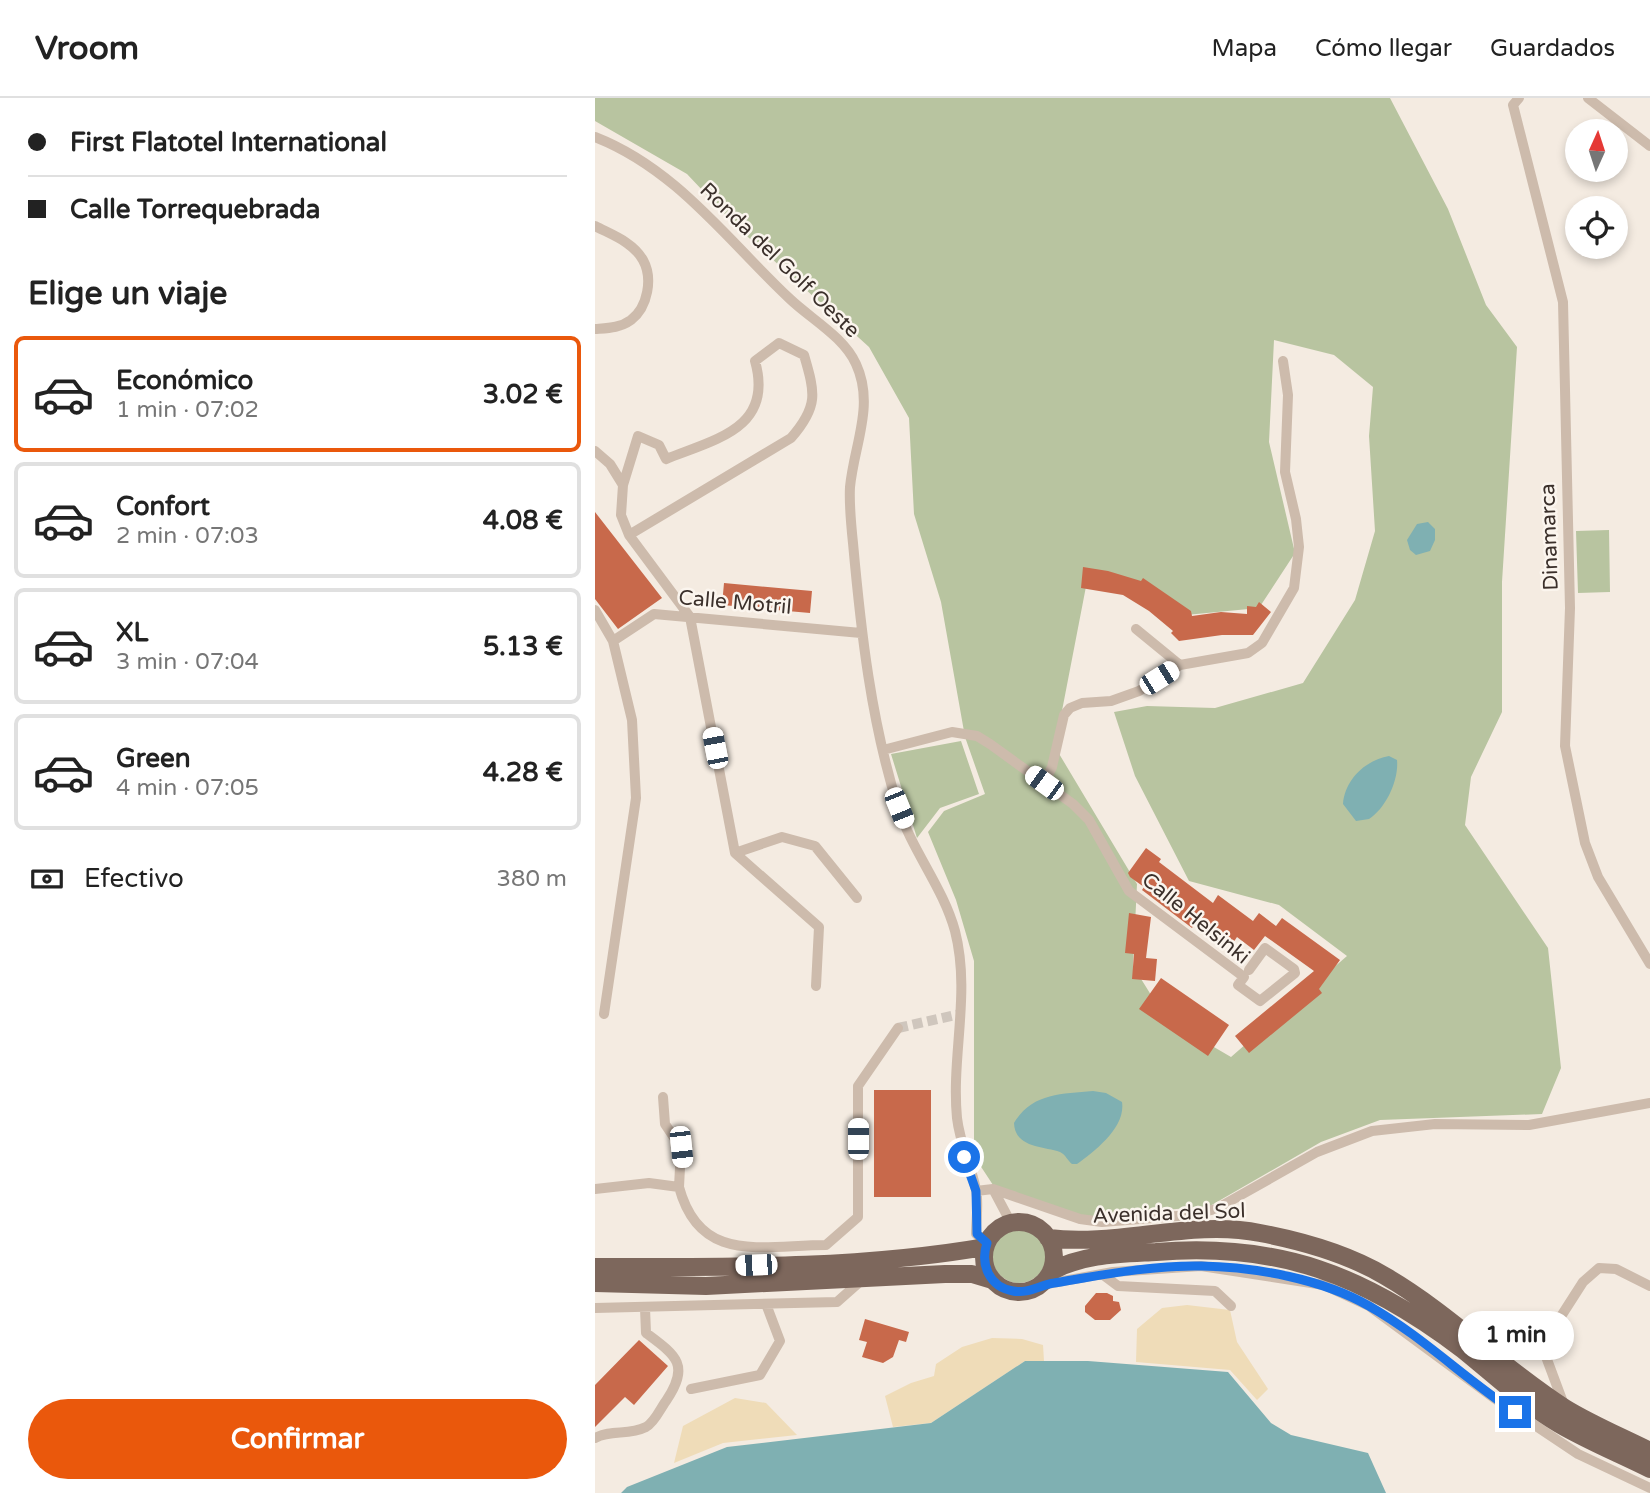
<!DOCTYPE html>
<html lang="es">
<head>
<meta charset="utf-8">
<style>
	body { margin:0; font-family:"Varela Round",sans-serif; background:#f6f6f6; color:#222; height:100vh; display:flex; flex-direction:column; font-size:26px; white-space:nowrap }
	* { box-sizing:border-box; margin:0 }
	p { font-size:23px; color:#767676 }
	.icon { flex:none; width:38px; height:38px; fill:none; stroke:currentColor; stroke-width:2; stroke-linecap:round; stroke-linejoin:round }
	.map { position:relative; flex:1; overflow:hidden }
	.side { display:flex; flex-direction:column; background:#fff; width:595px }
	.side>* { flex:none }
	.guide { display:grid; align-content:center; height:154px; padding:0 28px; background:#fff }
	.needle { width:46px; rotate:3deg }
	.controls { position:absolute; left:970px; top:21px; display:grid; gap:14px }
	.controls a { display:grid; place-items:center; width:63px; height:63px; border-radius:50%; background:#fff; box-shadow:0 4px 10px #0003; font-size:35px }
	.end { position:absolute; width:32px; height:32px; margin:-16px; border:9px solid #1a73e8; background:#fff; box-shadow:0 0 0 4px #fff }
	.from { border-radius:50% }
	.bubble { position:absolute; height:49px; border-radius:24px; background:#fff; box-shadow:0 4px 10px #0003; font-size:23px; font-weight:700; line-height:49px; text-align:center }
	.car { position:absolute; width:21px; height:42px; margin:-21px -10px; border-radius:9px; box-shadow:0 0 5px 2px #0007; background:linear-gradient(#fff 24%,#345 0 40%,#fff 0 76%,#345 0 86%,#fff 0) }
	.guide b { display:flex; align-items:center; gap:24px; height:66px; font-size:26px }
	.guide b+b { border-top:2px solid #e0e0e0 }
	.guide i { width:18px; height:18px; background:#222 }
	ul { padding:0; list-style:none }
	li { display:flex; align-items:center; gap:21px; height:116px; margin:0 14px 10px; padding:0 14px; border:4px solid #e0e0e0; border-radius:10px }
	li div { flex:1 }
	li b { display:block; font-size:26px }
	li em { font-style:normal; font-weight:700 }
	li.current { border-color:#ea580c }
	li>.icon { width:63px; height:63px; stroke-width:1.5 }
	h2 { padding:0 28px; font-size:32px; line-height:84px }
	.pay { display:flex; align-items:center; gap:18px; height:77px; padding:0 28px; font-size:26px }
	.pay p { margin-inline-start:auto }
	.action { display:flex; gap:14px; margin-top:auto; padding:14px 28px }
	.action a { flex:1; height:80px; border-radius:42px; background:#ea580c; color:#fff; font-size:28px; font-weight:700; line-height:80px; text-align:center }
	header { display:flex; align-items:center; gap:42px; box-sizing:border-box; height:98px; padding:0 35px; background:#fff; border-bottom:2px solid #e0e0e0 }
	header strong { font-size:33px }
	nav { display:flex; gap:38px; margin-inline-start:auto; font-size:24px }
	main { display:flex; flex:1; min-height:0 }
	.map>svg:first-child { display:block }
	.green { fill:#b8c4a0; fill-rule:evenodd }
	.sand { fill:#efdcb8 }
	.water { fill:#7fb0b2 }
	.building { fill:#c8694b }
	.lines { fill:none; stroke-linecap:round; stroke-linejoin:round }
	.street-tunnel { stroke:#cfc6bd; stroke-width:10; stroke-dasharray:10 5; stroke-linecap:butt }
	.street { stroke:#cdbbac; stroke-width:10 }
	.primary { stroke:#7d675c; stroke-width:18 }
	.route { stroke:#1a73e8; stroke-width:9 }
	.labels { text-anchor:middle; stroke-width:5; stroke-linejoin:round; paint-order:stroke }
	.street-label { font-size:21px; fill:#3b302b; stroke:#fbf5ee }
</style>
</head>
<body>
<header>
<strong>Vroom</strong>
<nav><a>Mapa</a><a>Cómo llegar</a><a>Guardados</a></nav>
</header>
<main>
<section class="side">
<div class="guide">
<b><i class="from"></i>First Flatotel International</b>
<b><i></i>Calle Torrequebrada</b>
</div>
<h2>Elige un viaje</h2>
<ul>
<li class="current"><svg class="icon" aria-label="car" viewBox="0 0 24 24"><path d="M5 17H2v-5l4-1 3-4h7l3 4 3 1v5h-3M9 17h6M6 11h13"/><circle cx="7" cy="17" r="2"/><circle cx="17" cy="17" r="2"/></svg><div><b>Económico</b><p>1 min · 07:02</p></div><em>3.02 €</em></li>
<li><svg class="icon" aria-label="car" viewBox="0 0 24 24"><path d="M5 17H2v-5l4-1 3-4h7l3 4 3 1v5h-3M9 17h6M6 11h13"/><circle cx="7" cy="17" r="2"/><circle cx="17" cy="17" r="2"/></svg><div><b>Confort</b><p>2 min · 07:03</p></div><em>4.08 €</em></li>
<li><svg class="icon" aria-label="car" viewBox="0 0 24 24"><path d="M5 17H2v-5l4-1 3-4h7l3 4 3 1v5h-3M9 17h6M6 11h13"/><circle cx="7" cy="17" r="2"/><circle cx="17" cy="17" r="2"/></svg><div><b>XL</b><p>3 min · 07:04</p></div><em>5.13 €</em></li>
<li><svg class="icon" aria-label="car" viewBox="0 0 24 24"><path d="M5 17H2v-5l4-1 3-4h7l3 4 3 1v5h-3M9 17h6M6 11h13"/><circle cx="7" cy="17" r="2"/><circle cx="17" cy="17" r="2"/></svg><div><b>Green</b><p>4 min · 07:05</p></div><em>4.28 €</em></li>
</ul>
<div class="pay"><svg class="icon" aria-label="cash" viewBox="0 0 24 24"><path d="M3 7h18v10H3z"/><circle cx="12" cy="12" r="2"/></svg>Efectivo<p>380 m</p></div>
<div class="action"><a>Confirmar</a></div>
</section>
<div class="map">
<svg width="1055" height="1395" viewBox="0 0 1055 1395">
	<rect width="100%" height="100%" fill="#f4ebe1"/>
	<path class="green" d="M 0,0 L 795,0 L 853,111 L 891,207 L 922,249 L 907,484 L 907,614 L 876,679 L 870,727 L 953,850 L 966,970 L 947,1016 L 785,1022 L 726,1044 L 615,1108 L 492,1119 L 398,1087 L 379,1058 L 379,863 L 361,802 L 333,734 L 349,713 L 390,696 L 370,639 L 346,504 L 319,416 L 314,320 L 274,249 L 143,130 L 92,76 L 0,23 ZM 679,242 L 739,257 L 778,289 L 774,338 L 780,433 L 760,502 L 708,585 L 620,610 L 552,608 L 519,614 L 540,678 L 594,783 L 684,807 L 752,858 L 636,959 L 571,921 L 538,868 L 542,786 L 460,649 L 494,473 L 591,517 L 664,510 L 700,455 L 674,344 Z
		M 1014,432 L 1015,494 L 983,495 L 981,433 Z
		M 366,643 L 384,696 L 345,710 L 322,740 L 296,656 Z
		M397 1158a27 27 0 1 1 54 0a27 27 0 1 1-54 0Z"/>
	<path class="sand" d="M 592,1207 L 635,1212 L 642,1244 L 673,1291 L 662,1302 L 635,1272 L 541,1264 L 542,1231 L 567,1210 Z
		M 397,1240 L 427,1241 L 448,1247 L 449,1263 L 430,1263 L 336,1325 L 298,1329 L 290,1298 L 316,1285 L 339,1278 L 341,1266 L 367,1249 Z
		M 140,1300 L 171,1305 L 202,1337 L 128,1345 L 79,1365 L 88,1328 Z"/>
	<path class="water" d="M 833,424 L 840,431 L 840,442 L 835,453 L 821,457 L 815,452 L 812,442 L 822,426 Z
		M 794,658 L 802,662 C 804,682 791,710 774,721 L 761,723 L 748,706 C 750,681 771,662 794,658 Z
		M 498,993 L 511,995 L 527,1004 C 531,1029 500,1053 482,1066 L 477,1066 C 472,1062 471,1057 465,1054 C 448,1048 420,1050 419,1025 C 437,995 466,996 498,993 Z
		M 430,1263 L 493,1263 L 633,1274 L 676,1325 L 696,1337 L 773,1355 L 791,1395 L 26,1395 L 32,1389 L 132,1349 L 336,1325 Z"/>
	<path class="building" d="M 0,414 L 67,500 L 23,531 L 0,501 Z
		M 488,469 L 513,473 L 546,483 L 548,480 L 596,513 L 597,518 L 626,514 L 652,516 L 652,508 L 661,509 L 664,504 L 676,514 L 658,537 L 627,537 L 584,543 L 576,535 L 578,533 L 554,513 L 528,497 L 486,490 Z
		M 129,485 L 217,493 L 215,515 L 127,507 Z
		M 551,750 L 566,761 L 564,764 L 618,805 L 623,797 L 658,823 L 664,815 L 681,828 L 687,820 L 745,862 L 724,891 L 727,895 L 654,955 L 640,938 L 719,873 L 670,838 L 659,852 L 642,839 L 636,848 L 602,822 L 597,830 L 547,792 L 549,789 L 535,779 L 533,775 Z
		M 534,815 L 556,819 L 551,860 L 562,861 L 560,883 L 537,881 L 539,856 L 530,855 Z
		M 566,880 L 634,927 L 613,958 L 544,911 Z
		M 279,992 L 336,992 L 336,1099 L 279,1099 Z
		M 501,1195 L 512,1195 L 518,1198 L 518,1203 L 524,1204 L 526,1212 L 515,1222 L 500,1222 L 490,1214 L 490,1208 Z
		M 270,1221 L 314,1234 L 311,1244 L 304,1242 L 298,1259 L 288,1265 L 267,1259 L 272,1244 L 264,1242 Z
		M 44,1242 L 73,1268 L 39,1307 L 30,1299 L 0,1329 L 0,1287 Z"/>
	<g class="lines">
		<path class="street-tunnel" d="M 303,930 L 365,916"/>
		<path class="street" d="M 924,0 L 918,7 L 968,204 L 975,510 L 970,648 L 990,745 L 1003,779 L 1055,866
			M 993,0 L 1055,48
			M 0,39 C 82,71 133,143 195,201 C 216,221 249,239 261,266 C 280,307 259,347 255,389 C 254,407 256,426 258,445 C 266,534 276,623 303,709 C 317,753 348,789 360,833 C 376,895 356,958 362,1020 C 365,1046 376,1067 381,1092 C 384,1105 381,1122 381,1136 L 392,1145
			M 0,128 C 17,137 38,144 48,162 C 58,180 53,209 36,222 C 25,230 13,230 0,231
			M 0,353 L 15,366 L 28,387
			M 34,437 L 196,340 C 224,308 220,295 209,257 L 184,245 L 160,263 C 179,330 121,341 71,361 L 64,347 L 43,338 L 28,387 L 26,417 L 34,437 L 95,519 L 140,755 L 224,829 L 221,888
			M 0,512 L 18,543 L 37,622 L 41,700 L 9,916
			M 541,531 L 585,567
			M 18,543 L 59,516 L 266,535
			M 288,652 L 357,634 L 382,638 L 395,646 L 478,706 L 494,722 L 534,793 L 649,879 L 643,887 L 665,903 L 700,875 L 699,871 L 670,850 L 654,872
			M 449,685 L 457,669 L 469,617 L 475,610 L 487,605 L 516,603 L 544,593 L 585,567 L 653,555 L 667,545 L 699,490 L 704,449 L 701,421 L 690,374 L 693,297 L 688,263
			M 140,755 L 187,739 L 220,748 L 262,800
			M 68,999 L 70,1026 L 86,1050 L 84,1089
			M 0,1091 L 54,1085 L 84,1089 C 105,1167 167,1147 231,1147 L 263,1119 L 263,988 L 303,930
			M 398,1091 L 416,1125
			M 381,1093 L 398,1091 L 485,1121 L 507,1124 L 595,1117 L 621,1111 L 722,1054 L 777,1033 L 840,1026 L 934,1027 L 1055,1005
			M 507,1176 L 523,1188 L 620,1193 L 636,1208
			M 446,1187 L 518,1174 L 606,1168 L 729,1187 L 774,1208 L 899,1300 L 983,1356 L 1055,1390
			M 0,1210 L 242,1204 L 268,1181
			M 947,1248 L 988,1184 L 1004,1170 L 1021,1171 L 1055,1188
			M 895,1254 L 947,1248 L 969,1307
			M 96,1291 L 165,1277 L 185,1243 L 171,1206
			M 0,1340 C 17,1331 33,1338 51,1329 C 60,1324 65,1311 71,1303 C 95,1267 82,1258 51,1235 L 50,1210"/>
		<path class="primary" d="M389 1159a35 35 0 1 1 70 0a35 35 0 1 1-70 0Z
			M 453,1140 C 523,1149 596,1121 665,1135 C 707,1143 753,1156 790,1178 C 854,1215 907,1270 970,1310 C 996,1326 1027,1339 1055,1353
			M 0,1169 C 129,1169 263,1171 390,1149
			M 457,1173 C 488,1156 526,1156 561,1154 C 684,1144 769,1177 867,1251 C 898,1276 930,1306 964,1326 C 993,1343 1025,1356 1055,1371
			M 0,1185 L 111,1188 L 350,1176 L 377,1176 L 397,1182"/>
	</g>
	<g class="lines">
		<path class="route" d="M 369,1059 L 381,1093 L 382,1136 L 392,1145 C 385,1166 394,1189 418,1193 C 433,1196 445,1187 459,1185 C 507,1177 557,1167 606,1168 C 661,1169 727,1181 774,1208 C 827,1238 870,1281 920,1314"/>
	</g>
	<g class="labels">
		<g class="street-label">
			<text transform="translate(185 162) rotate(44)" y="7">Ronda del Golf Oeste</text>
			<text transform="translate(954 439) rotate(-92)" y="7">Dinamarca</text>
			<text transform="translate(140 504) rotate(5)" y="7">Calle Motril</text>
			<text transform="translate(601 820) rotate(39)" y="7">Calle Helsinki</text>
			<text transform="translate(574 1115) rotate(-2)" y="7">Avenida del Sol</text>
		</g>
	</g>
</svg>
<div class="controls">
<a><svg class="needle" viewBox="-14 -14 28 28"><path d="M0-13l5 13h-10z" fill="#e53935"/><path d="M0 13l5-13h-10z" fill="#767676"/></svg></a>
<a><svg class="icon" aria-label="locate" viewBox="0 0 24 24"><circle cx="12" cy="12" r="6"/><path d="M12 2v4M12 18v4M2 12h4M18 12h4"/></svg></a>
</div>
<i class="end from" style="left:369px;top:1059px"></i>
<i class="end" style="left:920px;top:1314px"></i>
<div class="bubble" style="left:863px;top:1213px;width:116px">1 min</div>
<i class="car" style="left:564px;top:580px;rotate:58deg"></i>
<i class="car" style="left:120px;top:650px;rotate:349deg"></i>
<i class="car" style="left:449px;top:685px;rotate:306deg"></i>
<i class="car" style="left:304px;top:710px;rotate:158deg"></i>
<i class="car" style="left:263px;top:1041px;rotate:0deg"></i>
<i class="car" style="left:86px;top:1049px;rotate:174deg"></i>
<i class="car" style="left:161px;top:1167px;rotate:268deg"></i>
</div>
</main>
</body>
</html>
